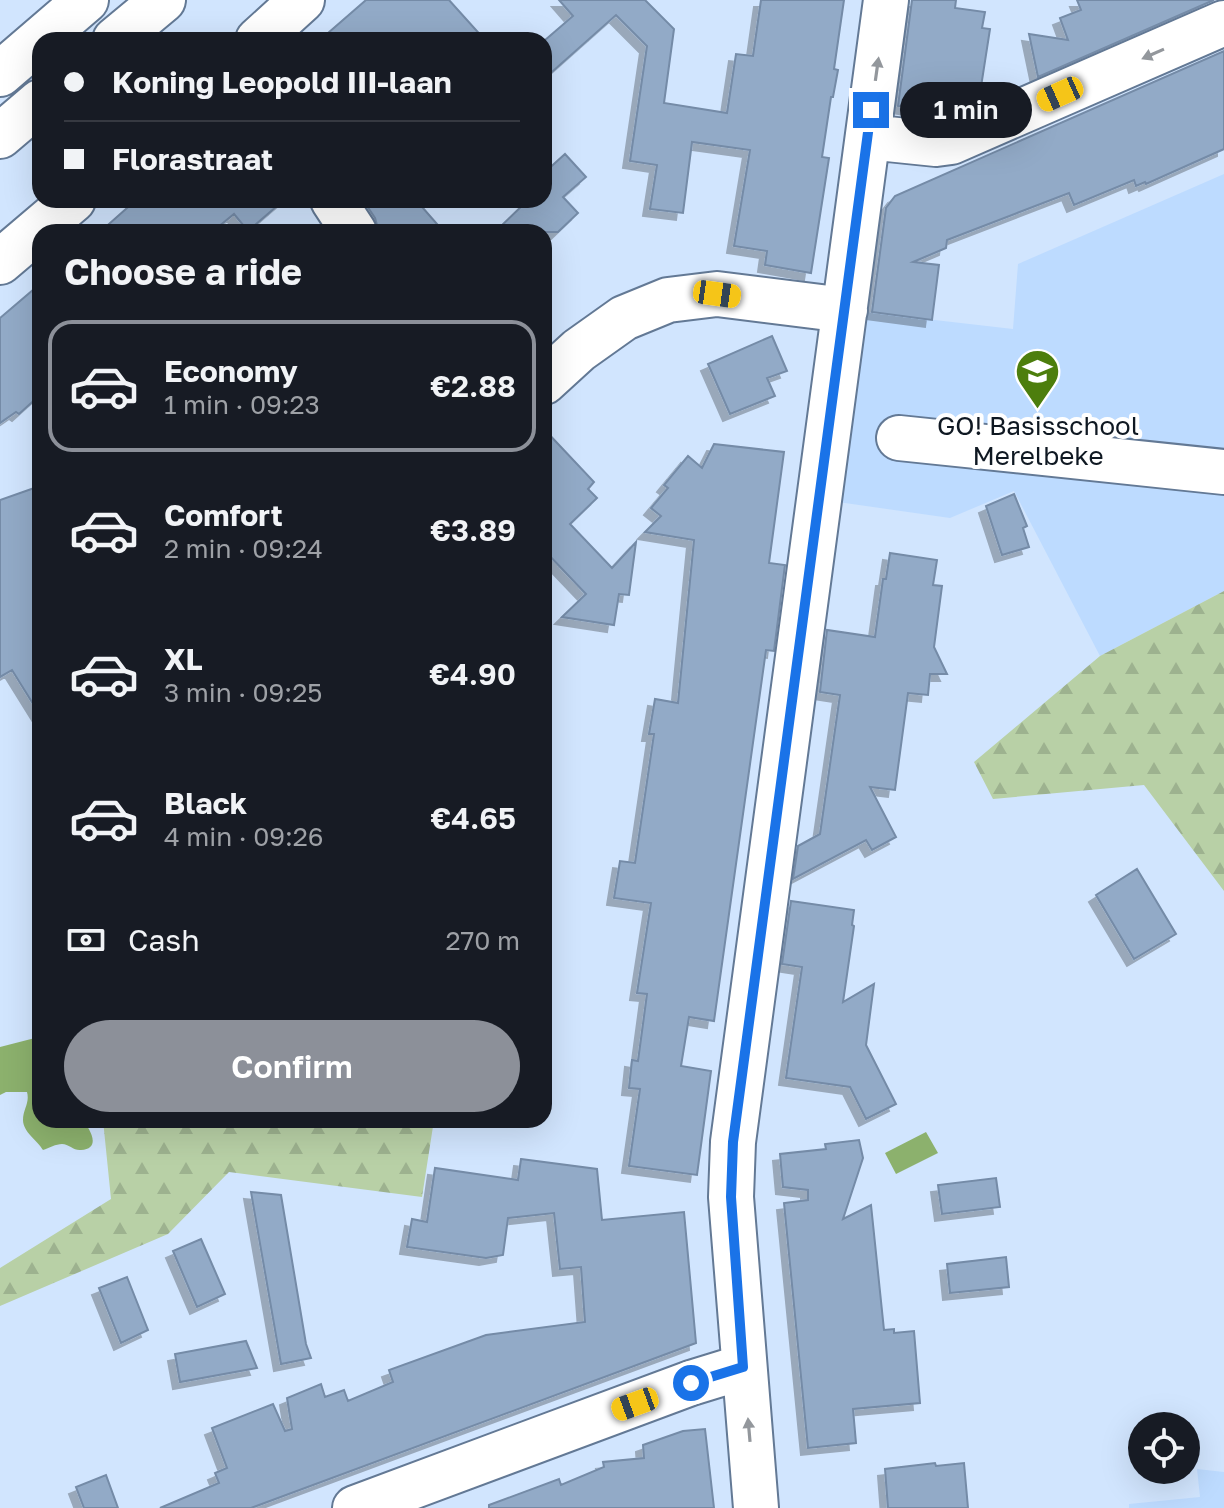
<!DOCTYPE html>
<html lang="en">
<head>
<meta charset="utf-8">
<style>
	body { margin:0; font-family:"Golos Text",sans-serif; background:#242831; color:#f1f3f6; height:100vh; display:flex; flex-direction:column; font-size:30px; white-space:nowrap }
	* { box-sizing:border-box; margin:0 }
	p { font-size:26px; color:#9ea1a6 }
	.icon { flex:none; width:44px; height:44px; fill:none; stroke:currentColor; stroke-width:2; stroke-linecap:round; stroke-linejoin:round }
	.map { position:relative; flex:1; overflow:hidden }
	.side { position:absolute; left:32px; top:224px; width:520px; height:904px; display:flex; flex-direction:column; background:#171b24; border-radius:24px; box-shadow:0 8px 32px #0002 }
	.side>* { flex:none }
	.banner { position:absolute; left:32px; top:32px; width:520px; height:176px; border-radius:24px; box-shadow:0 8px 32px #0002; display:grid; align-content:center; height:176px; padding:0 32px; background:#171b24 }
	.tools { position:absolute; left:1128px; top:1412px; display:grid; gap:16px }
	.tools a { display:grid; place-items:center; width:72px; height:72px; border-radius:50%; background:#171b24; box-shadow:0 8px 32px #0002; font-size:40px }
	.end { position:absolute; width:36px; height:36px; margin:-18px; border:10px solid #1a73e8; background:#fff; box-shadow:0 0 0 4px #fff }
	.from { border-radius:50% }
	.bubble { position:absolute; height:56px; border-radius:28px; background:#171b24; box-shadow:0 8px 32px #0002; font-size:26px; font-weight:600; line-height:56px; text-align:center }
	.car { position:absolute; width:24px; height:48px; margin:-24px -12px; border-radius:10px; box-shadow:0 0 6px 2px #0007; background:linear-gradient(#f5c518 24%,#345 0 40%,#f5c518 0 76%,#345 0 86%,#f5c518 0) }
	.banner b { display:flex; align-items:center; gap:28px; height:76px; font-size:30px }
	.banner b+b { border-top:2px solid #363941 }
	.banner i { width:20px; height:20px; background:#f1f3f6 }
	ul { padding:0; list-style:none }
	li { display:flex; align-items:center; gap:24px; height:132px; margin:0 16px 12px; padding:0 16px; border:4px solid transparent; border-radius:24px }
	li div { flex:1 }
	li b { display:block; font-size:30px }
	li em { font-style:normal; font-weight:600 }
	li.current { border-color:#8c9099 }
	li>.icon { width:72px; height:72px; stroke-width:1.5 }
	h2 { padding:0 32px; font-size:36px; line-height:96px }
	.pay { display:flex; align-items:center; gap:20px; height:88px; padding:0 32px; font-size:30px }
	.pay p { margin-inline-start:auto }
	.cta { display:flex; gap:16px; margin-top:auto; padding:16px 32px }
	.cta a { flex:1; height:92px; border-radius:48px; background:#8c9099; color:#fff; font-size:32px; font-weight:600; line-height:92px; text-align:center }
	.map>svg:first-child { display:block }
	.built { fill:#bddbff }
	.forest { fill:url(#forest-firs) }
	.water { fill:#8cb16d }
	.building { fill:#92aac7; stroke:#748ba7; stroke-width:2; filter:url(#shadow) }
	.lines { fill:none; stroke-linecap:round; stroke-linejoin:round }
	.minor-casing { stroke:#637995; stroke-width:48 }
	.minor { stroke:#fff; stroke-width:44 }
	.oneway { fill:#93979c }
	.route { stroke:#1a73e8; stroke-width:10 }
	.labels { text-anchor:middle; stroke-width:8; stroke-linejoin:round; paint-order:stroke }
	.poi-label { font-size:26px; fill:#0f1822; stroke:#fff }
</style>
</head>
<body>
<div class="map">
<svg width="1224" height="1508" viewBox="0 0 1224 1508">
	<defs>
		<pattern id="forest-firs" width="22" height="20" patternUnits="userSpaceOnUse" patternTransform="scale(2)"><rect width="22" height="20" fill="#b8d0a6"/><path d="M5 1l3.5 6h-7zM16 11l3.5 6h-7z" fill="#9db28f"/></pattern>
		<filter id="shadow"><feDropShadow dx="-7" dy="7" stdDeviation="0" flood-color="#0004"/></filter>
	</defs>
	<rect width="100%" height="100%" fill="#d1e5fe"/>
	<path class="built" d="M 1224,174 L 1224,591 L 1100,656 L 1014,491 L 950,518 L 838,502 L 865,312 L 1013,329 L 1018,264 Z
		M 1197,1469 L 1224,1472 L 1224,1508 L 1129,1508 L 1129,1504 L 1200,1497 Z"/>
	<path class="forest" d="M 1224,591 L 1224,891 L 1144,785 L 993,799 L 974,762 L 1100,656 Z
		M 103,1120 L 434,1120 L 422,1197 L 229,1172 L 168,1234 L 0,1306 L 0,1268 L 111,1199 Z"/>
	<path class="water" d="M 35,1038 L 40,1039 L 40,1120 L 82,1120 C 90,1128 102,1149 81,1150 C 74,1151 69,1144 62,1144 C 56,1144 49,1148 43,1150 C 37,1140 23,1132 23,1120 C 23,1109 30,1103 27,1092 L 6,1092 L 0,1095 L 0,1047 Z
		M 926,1132 L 938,1153 L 896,1174 L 885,1153 Z"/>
	<path class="building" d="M 366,0 L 449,0 L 485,40 L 320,40 Z
		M 559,0 L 645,0 L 674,29 L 664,103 L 727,113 L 736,54 L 753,56 L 761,0 L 844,0 L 834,69 L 838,70 L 833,97 L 831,97 L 822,157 L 829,158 L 811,273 L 765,265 L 767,251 L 734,246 L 750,150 L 692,142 L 683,213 L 650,209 L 657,165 L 630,161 L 647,46 L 616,15 L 544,79 L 544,41 L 573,16 Z
		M 912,0 L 956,0 L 955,8 L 985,12 L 982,28 L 990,29 L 981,87 L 957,84 L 967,108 L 952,114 L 898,106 Z
		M 1077,0 L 1214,0 L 1038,77 L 1029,34 L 1068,40 L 1060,18 L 1081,10 Z
		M 1224,51 L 1224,149 L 1146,184 L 1145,182 L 1136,186 L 1134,180 L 1074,205 L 1069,193 L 947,240 L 946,248 L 913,262 L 939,265 L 932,320 L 872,312 L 886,208 L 895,196 Z
		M 565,154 L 586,177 L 563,197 L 578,213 L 558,232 L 495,232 L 528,200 L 544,200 L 544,173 Z
		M 136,200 L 284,200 L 248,231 L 234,214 L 212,232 L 100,232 Z
		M 363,200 L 416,200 L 444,232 L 379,232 L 375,218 Z
		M 40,284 L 40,395 L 19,414 L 16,412 L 0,423 L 0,318 Z
		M 772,336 L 787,371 L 767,378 L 775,396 L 730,414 L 708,364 Z
		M 544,429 L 594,482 L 588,489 L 597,498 L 570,524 L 612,568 L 636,542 L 629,595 L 619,594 L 614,625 L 562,617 L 586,594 L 544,550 Z
		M 714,444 L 784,452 L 769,563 L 785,565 L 774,651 L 766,650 L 714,1021 L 689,1017 L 681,1066 L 711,1071 L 697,1175 L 629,1166 L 640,1089 L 629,1088 L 632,1060 L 638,1061 L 647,994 L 637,993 L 651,903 L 614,898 L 620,861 L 635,863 L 654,734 L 649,734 L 655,699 L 678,703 L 694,540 L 645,532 L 661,516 L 651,508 L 668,488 L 664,485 L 688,456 L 702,468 Z
		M 40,486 L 40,715 L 12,670 L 0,677 L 0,500 Z
		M 1014,494 L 1027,526 L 1023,528 L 1029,547 L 1002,555 L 986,506 Z
		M 890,553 L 937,560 L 933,585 L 942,586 L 934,647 L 947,674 L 930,674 L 928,695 L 908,693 L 895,790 L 870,787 L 896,837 L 872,850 L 866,840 L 793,879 L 798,846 L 820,834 L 840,695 L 820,692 L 827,630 L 875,637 L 883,579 L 886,579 Z
		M 1137,869 L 1176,934 L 1134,959 L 1096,895 Z
		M 791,901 L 854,910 L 852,925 L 854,926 L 843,1002 L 874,984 L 866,1045 L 896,1104 L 866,1119 L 850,1087 L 786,1078 L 802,967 L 782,964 Z
		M 859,1140 L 863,1158 L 843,1219 L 871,1205 L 884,1330 L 894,1329 L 894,1333 L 914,1331 L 920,1403 L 853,1409 L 856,1443 L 808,1448 L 784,1203 L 808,1200 L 808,1190 L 783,1187 L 780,1154 L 826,1149 L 825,1144 Z
		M 521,1159 L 597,1169 L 602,1220 L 684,1212 L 696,1343 L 251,1508 L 160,1508 L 219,1483 L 215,1473 L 227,1468 L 212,1428 L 273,1404 L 285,1431 L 292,1429 L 287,1398 L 321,1384 L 325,1397 L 344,1390 L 348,1401 L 393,1382 L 389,1370 L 486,1335 L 585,1322 L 581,1267 L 560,1269 L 554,1213 L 508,1218 L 503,1255 L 486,1258 L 407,1247 L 412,1219 L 427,1222 L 435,1168 L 518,1180 Z
		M 996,1178 L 1000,1207 L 942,1214 L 938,1185 Z
		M 251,1192 L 281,1195 L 306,1344 L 311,1358 L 281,1364 Z
		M 201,1239 L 225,1294 L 197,1307 L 173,1251 Z
		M 1006,1257 L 1009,1287 L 950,1293 L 947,1264 Z
		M 127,1277 L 148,1330 L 121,1343 L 99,1288 Z
		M 246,1341 L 257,1368 L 180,1382 L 175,1354 Z
		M 705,1429 L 714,1508 L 489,1508 L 489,1505 L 559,1479 L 561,1485 L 604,1467 L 603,1462 L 644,1458 L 643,1445 L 683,1431 Z
		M 935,1463 L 936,1466 L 964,1463 L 968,1508 L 888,1508 L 885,1469 Z
		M 106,1475 L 118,1508 L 84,1508 L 76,1487 Z"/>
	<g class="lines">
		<defs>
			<path id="minor" d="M 115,40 L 163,0
				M 258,40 L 302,0
				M 0,74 L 86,0
				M 0,136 L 40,102
				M 868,137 L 936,144 L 951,142 L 1224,23
				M 333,200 L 354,232
				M 0,262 L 73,200
				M 544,382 L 579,350 L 624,318 L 668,300 L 717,294 L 845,310
				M 899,438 L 1224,472
				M 355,1508 L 691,1383 L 743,1367
				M 756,1508 L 731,1197 L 733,1142 L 886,0"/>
		</defs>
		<use href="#minor" class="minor-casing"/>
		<use href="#minor" class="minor"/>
	</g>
	<defs><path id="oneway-solid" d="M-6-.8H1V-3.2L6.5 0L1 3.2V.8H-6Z" transform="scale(2)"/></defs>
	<g class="oneway">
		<use href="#oneway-solid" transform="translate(1153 54) rotate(156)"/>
		<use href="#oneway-solid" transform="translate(877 69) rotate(-82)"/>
		<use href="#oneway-solid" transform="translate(749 1430) rotate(-95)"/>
	</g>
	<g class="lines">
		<path class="route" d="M 691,1383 L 743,1367 L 731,1197 L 733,1142 L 871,110"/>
	</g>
	<defs>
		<symbol id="school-pin" viewBox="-11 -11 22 30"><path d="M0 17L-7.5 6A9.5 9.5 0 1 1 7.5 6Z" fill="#4d7e0d" stroke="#fff"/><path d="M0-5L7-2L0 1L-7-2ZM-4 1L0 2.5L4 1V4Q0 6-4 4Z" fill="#fff"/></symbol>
	</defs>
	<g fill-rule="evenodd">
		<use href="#school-pin" x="1012" y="346" width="51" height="69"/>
	</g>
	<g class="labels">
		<g class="poi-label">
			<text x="1038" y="435">GO! Basisschool<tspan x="1038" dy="30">Merelbeke</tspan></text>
		</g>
	</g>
</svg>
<div class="tools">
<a><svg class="icon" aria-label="locate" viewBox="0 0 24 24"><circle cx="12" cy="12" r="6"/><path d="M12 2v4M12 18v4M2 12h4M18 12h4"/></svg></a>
</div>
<i class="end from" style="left:691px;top:1383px"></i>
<i class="end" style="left:871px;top:110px"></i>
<div class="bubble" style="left:900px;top:82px;width:132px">1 min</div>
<i class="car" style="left:1060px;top:94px;rotate:246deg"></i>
<i class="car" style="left:717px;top:294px;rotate:98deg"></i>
<i class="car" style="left:635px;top:1404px;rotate:250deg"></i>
<div class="banner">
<b><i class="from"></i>Koning Leopold III-laan</b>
<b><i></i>Florastraat</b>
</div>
<section class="side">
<h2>Choose a ride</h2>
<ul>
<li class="current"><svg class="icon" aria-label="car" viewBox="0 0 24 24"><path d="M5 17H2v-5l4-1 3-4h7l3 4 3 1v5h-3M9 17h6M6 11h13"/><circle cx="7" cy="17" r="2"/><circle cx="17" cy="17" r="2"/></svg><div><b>Economy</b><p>1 min · 09:23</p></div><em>€2.88</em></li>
<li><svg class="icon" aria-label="car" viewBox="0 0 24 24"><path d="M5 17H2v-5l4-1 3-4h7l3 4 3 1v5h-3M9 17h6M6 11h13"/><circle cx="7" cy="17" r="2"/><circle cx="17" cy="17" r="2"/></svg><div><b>Comfort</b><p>2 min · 09:24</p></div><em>€3.89</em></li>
<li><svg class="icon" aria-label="car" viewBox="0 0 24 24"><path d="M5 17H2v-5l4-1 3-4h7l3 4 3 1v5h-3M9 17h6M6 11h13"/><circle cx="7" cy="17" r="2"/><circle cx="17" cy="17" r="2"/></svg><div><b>XL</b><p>3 min · 09:25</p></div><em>€4.90</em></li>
<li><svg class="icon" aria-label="car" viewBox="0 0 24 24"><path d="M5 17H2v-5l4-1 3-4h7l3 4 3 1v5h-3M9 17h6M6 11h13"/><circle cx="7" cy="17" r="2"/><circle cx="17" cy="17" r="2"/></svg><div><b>Black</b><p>4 min · 09:26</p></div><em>€4.65</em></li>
</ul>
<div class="pay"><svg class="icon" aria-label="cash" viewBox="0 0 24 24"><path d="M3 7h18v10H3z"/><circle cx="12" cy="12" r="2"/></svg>Cash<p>270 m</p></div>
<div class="cta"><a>Confirm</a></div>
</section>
</div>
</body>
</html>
